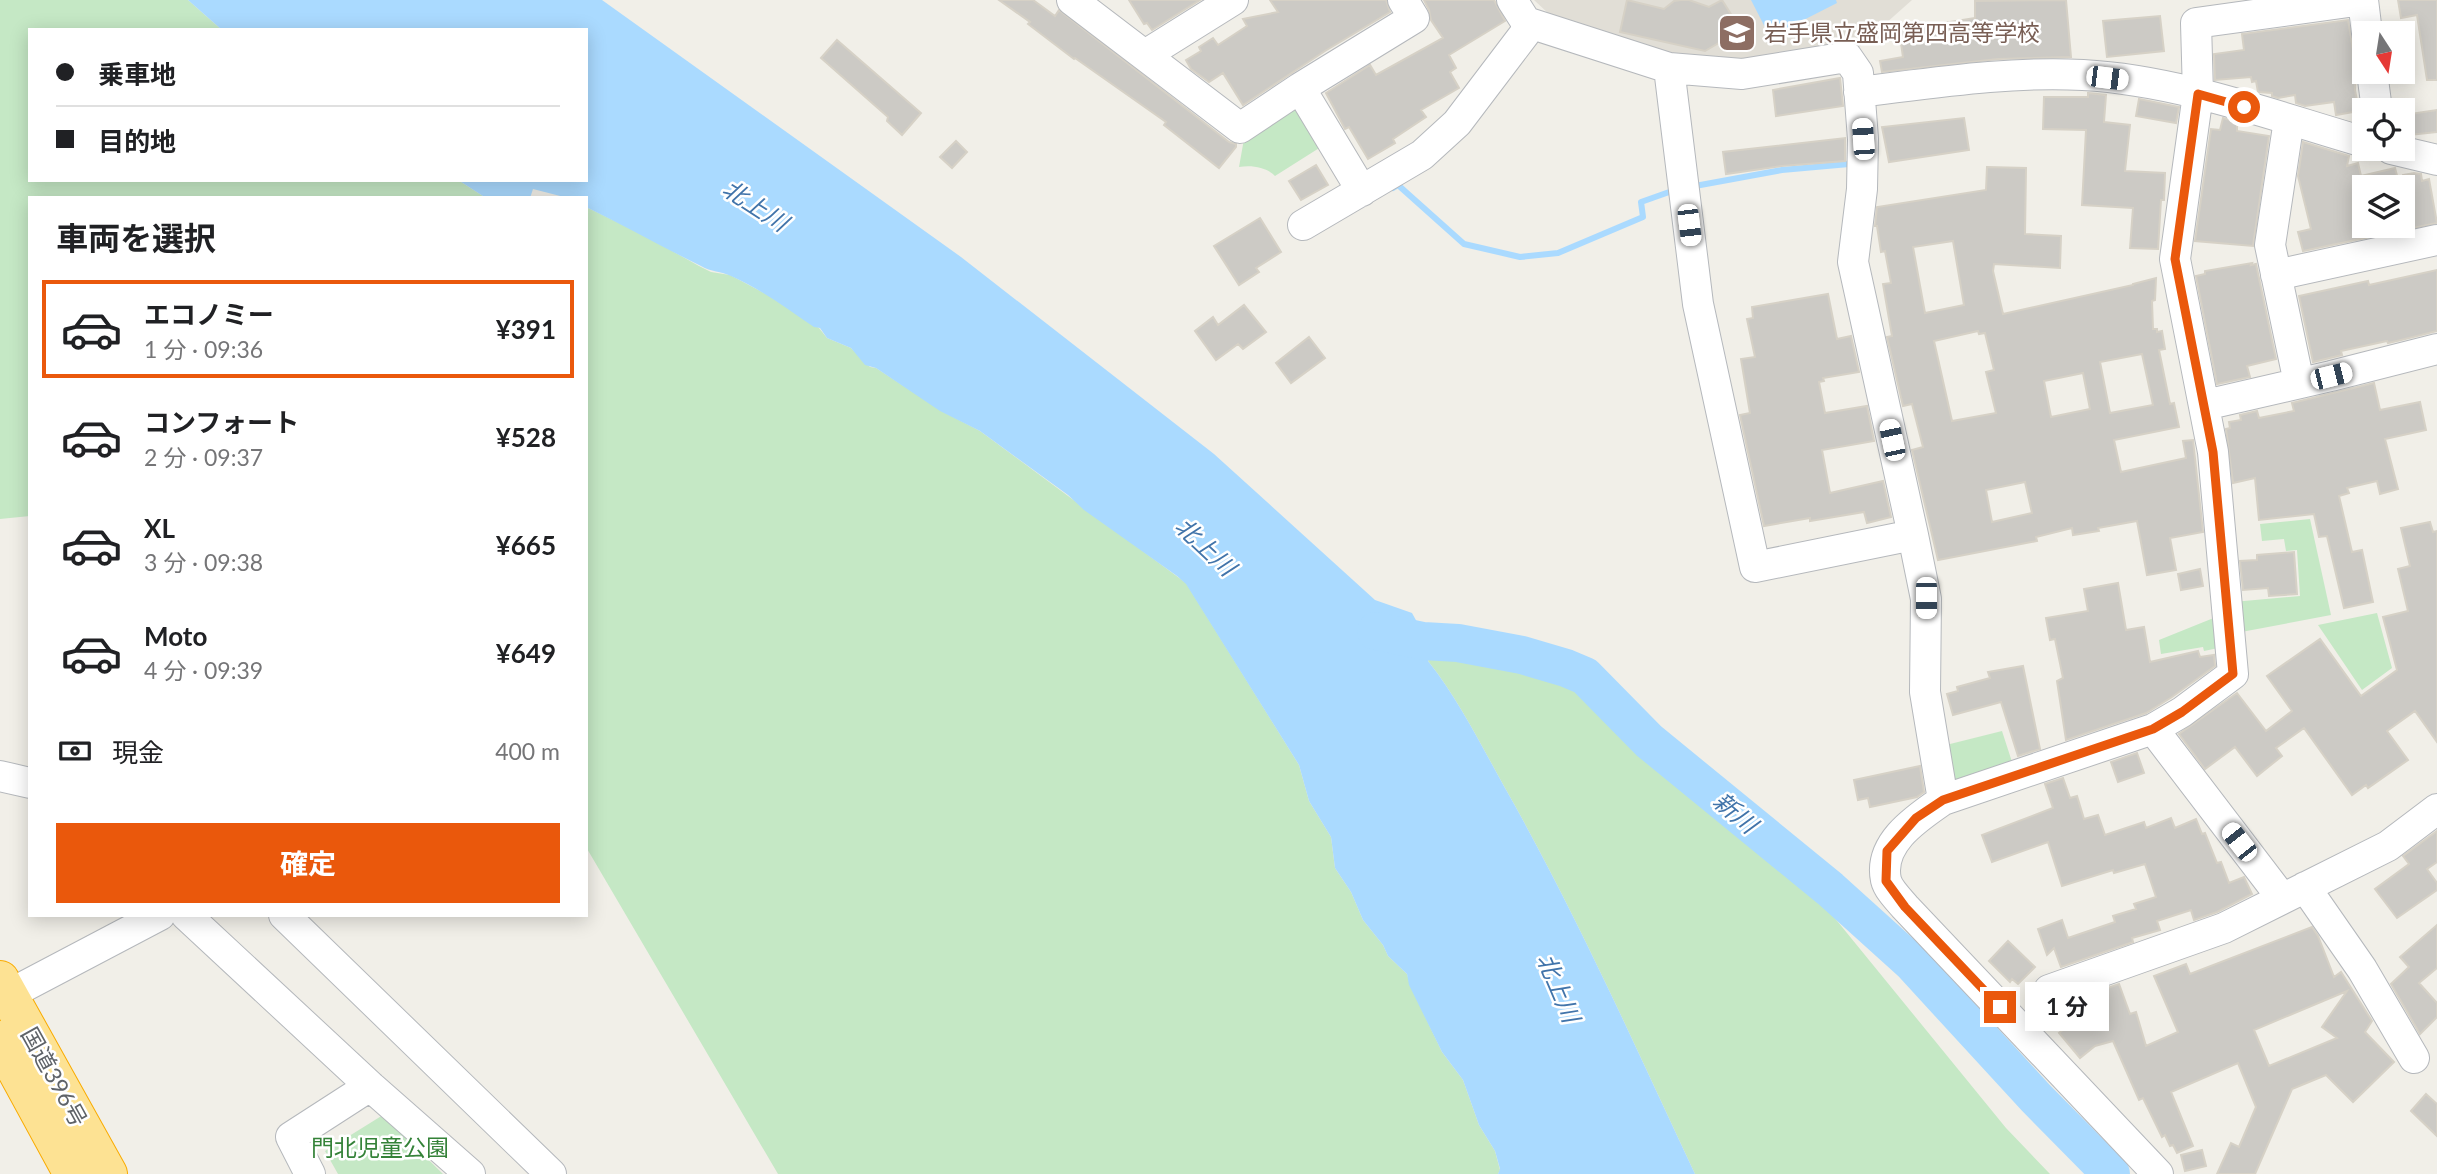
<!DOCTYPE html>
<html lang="ja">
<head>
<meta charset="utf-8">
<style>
	body { margin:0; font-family:Lato,"Noto Sans JP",sans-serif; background:#f2f2f2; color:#202124; height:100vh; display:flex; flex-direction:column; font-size:26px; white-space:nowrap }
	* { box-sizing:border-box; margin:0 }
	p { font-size:23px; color:#757577 }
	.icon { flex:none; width:38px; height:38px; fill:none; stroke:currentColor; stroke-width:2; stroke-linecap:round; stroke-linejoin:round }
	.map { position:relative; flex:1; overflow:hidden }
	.drawer { position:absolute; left:28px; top:196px; width:560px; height:721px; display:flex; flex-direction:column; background:#fff; border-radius:0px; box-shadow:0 4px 18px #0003 }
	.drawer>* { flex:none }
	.hud { position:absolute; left:28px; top:28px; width:560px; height:154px; border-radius:0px; box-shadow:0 4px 18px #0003; display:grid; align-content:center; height:154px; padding:0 28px; background:#fff }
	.needle { width:46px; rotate:168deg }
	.controls { position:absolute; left:2352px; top:21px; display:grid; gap:14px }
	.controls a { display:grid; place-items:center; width:63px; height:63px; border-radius:0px; background:#fff; box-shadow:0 4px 18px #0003; font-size:35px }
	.end { position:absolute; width:32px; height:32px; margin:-16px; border:9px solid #ea580c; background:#fff; box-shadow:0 0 0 4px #fff }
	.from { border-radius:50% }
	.bubble { position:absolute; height:49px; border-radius:0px; background:#fff; box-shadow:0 4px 18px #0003; font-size:23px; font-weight:700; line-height:49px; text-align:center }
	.car { position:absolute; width:21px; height:42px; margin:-21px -10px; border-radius:9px; box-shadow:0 0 5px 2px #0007; background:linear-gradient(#fff 24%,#345 0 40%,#fff 0 76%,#345 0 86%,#fff 0) }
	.hud b { display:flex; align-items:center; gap:24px; height:66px; font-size:26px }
	.hud b+b { border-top:2px solid #e0e0e0 }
	.hud i { width:18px; height:18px; background:#202124 }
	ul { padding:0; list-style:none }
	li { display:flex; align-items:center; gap:21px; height:98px; margin:0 14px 10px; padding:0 14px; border:4px solid transparent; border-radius:0px }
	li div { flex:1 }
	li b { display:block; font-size:26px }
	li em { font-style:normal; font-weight:700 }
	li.current { border-color:#ea580c }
	li>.icon { width:63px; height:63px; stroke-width:1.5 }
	h2 { padding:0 28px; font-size:32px; line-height:84px }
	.pay { display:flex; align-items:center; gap:18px; height:77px; padding:0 28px; font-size:26px }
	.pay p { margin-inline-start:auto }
	.action { display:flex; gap:14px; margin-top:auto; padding:14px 28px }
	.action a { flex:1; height:80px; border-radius:0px; background:#ea580c; color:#fff; font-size:28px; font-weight:700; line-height:80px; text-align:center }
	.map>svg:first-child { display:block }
	.education { fill:#e1ded6 }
	.green { fill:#c5e8c5 }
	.water { fill:#aadaff }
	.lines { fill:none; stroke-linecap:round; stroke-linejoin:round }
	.stream { stroke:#aadaff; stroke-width:6 }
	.river { stroke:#aadaff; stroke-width:38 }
	.building { fill:#cccac5; stroke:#d6d1c6; stroke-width:2; fill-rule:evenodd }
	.minor-casing { stroke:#b5b8bc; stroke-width:32 }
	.highway-casing { stroke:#f9ab00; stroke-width:40 }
	.minor { stroke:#fff; stroke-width:30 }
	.highway { stroke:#fde293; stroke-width:38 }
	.route { stroke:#ea580c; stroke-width:9 }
	.labels { text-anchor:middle; stroke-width:5; stroke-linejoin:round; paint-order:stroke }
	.education-label { font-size:23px; fill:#785e54; stroke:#fff; text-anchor:start }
	.street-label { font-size:23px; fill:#5f6368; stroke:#fff }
	.park-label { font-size:23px; fill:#348238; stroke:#fff }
	.water-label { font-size:24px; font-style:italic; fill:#4174aa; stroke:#fff }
</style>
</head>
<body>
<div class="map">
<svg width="2437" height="1174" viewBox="0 0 2437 1174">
	<rect width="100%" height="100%" fill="#f1efe8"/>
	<path class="education" d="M 1534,0 L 1912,0 L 1858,48 L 1723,67 L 1692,62 L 1549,14 Z"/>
	<path class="green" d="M 0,0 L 188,0 L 222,30 L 30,30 L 30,180 L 458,180 L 486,198 L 30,198 L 30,516 L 0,519 Z
		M 1290,106 L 1300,108 L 1324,145 L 1275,176 C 1266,167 1252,165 1239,167 L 1244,139 Z
		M 586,207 L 642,234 L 699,266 L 711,272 L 730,275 L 768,295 L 819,328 L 827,338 L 851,348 L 870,367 L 876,368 L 942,411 L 980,431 L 1186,583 L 1299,765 L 1309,801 L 1331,837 L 1335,868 L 1351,892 L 1363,920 L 1383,945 L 1388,956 L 1407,974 L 1410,985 L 1442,1052 L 1463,1080 L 1479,1125 L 1495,1151 L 1500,1170 L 1498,1174 L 778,1174 L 586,847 Z
		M 2310,519 L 2331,615 L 2236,633 L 2233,602 L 2300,596 L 2297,550 L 2286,551 L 2284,539 L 2262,541 L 2260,524 Z
		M 2377,613 L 2392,668 L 2362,690 L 2318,625 Z
		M 2221,615 L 2223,647 L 2204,651 L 2203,647 L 2161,654 L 2159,640 Z
		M 1433,651 C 1480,661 1528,671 1572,689 L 1733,831 L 1829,911 L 2006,1128 L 2050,1174 L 1695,1174 C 1634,1044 1576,913 1505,788 C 1481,745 1459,700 1428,661 Z
		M 2002,731 L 2013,765 L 1955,783 L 1942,746 Z
		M 383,1115 L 443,1174 L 338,1174 L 325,1151 Z"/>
	<path class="water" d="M 188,0 L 602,0 L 961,257 L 1214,454 L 1375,600 L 1412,613 L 1433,651 L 1428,661 C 1459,700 1481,745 1505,788 C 1576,913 1634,1044 1695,1174 L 1498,1174 L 1500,1169 L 1495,1151 L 1479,1125 L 1463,1080 L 1442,1052 L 1409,985 L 1407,974 L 1388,956 L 1383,945 L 1363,920 L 1351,892 L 1335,868 L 1331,837 L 1309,801 L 1299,765 L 1186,584 L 1177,576 L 1084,510 L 1068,495 L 980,431 L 940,411 L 876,368 L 865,365 L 851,348 L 827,338 L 820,328 L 814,327 C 787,309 761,289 731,276 C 721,271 711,272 701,266 C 662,247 625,226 586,207 L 586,198 L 568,198 L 533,189 L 530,198 L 486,198 L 458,180 L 586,180 L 586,30 L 222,30 Z
		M 1751,0 L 1836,0 L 1837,3 L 1770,37 Z"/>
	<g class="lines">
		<path class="stream" d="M 1695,186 L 1782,170 L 1849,164
			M 1393,188 L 1398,185 L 1464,244 L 1520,257 L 1558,253 L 1643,217 L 1641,202 L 1672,191"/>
		<path class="river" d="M 1376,631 L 1423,641 L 1458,643 L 1522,655 L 1566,668 L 1585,676 L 1649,741 L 1830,889 L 1912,963 L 2036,1098 L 2111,1174"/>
	</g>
	<path class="building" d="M 999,0 L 1033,0 L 1055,16 L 1059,10 L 1229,142 L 1236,144 L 1236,147 L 1219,168 L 1164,125 L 1166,122 L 1075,58 L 1074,59 L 1028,24 L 1030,22 Z
		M 1129,0 L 1200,0 L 1152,30 L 1147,23 L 1144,24 Z
		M 1270,0 L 1386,0 L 1390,12 L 1325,51 L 1243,105 L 1223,73 L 1209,82 L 1191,69 L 1186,60 L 1201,51 L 1199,47 L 1213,38 L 1218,45 L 1247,26 L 1243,19 L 1278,12 Z
		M 1424,0 L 1494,0 L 1505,21 L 1449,55 L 1456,68 L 1450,72 L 1459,88 L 1421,110 L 1426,117 L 1393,139 L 1395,143 L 1368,159 L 1349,127 L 1345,129 L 1326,93 L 1370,65 L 1376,75 L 1443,38 L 1431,20 L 1429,10 Z
		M 1627,0 L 1664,9 L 1674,1 L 1681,0 L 1689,0 L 1709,7 L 1722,0 L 1741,30 L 1705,51 L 1620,32 Z
		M 2066,0 L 2071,57 L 1998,59 L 1882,72 L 1880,61 L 1903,57 L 1899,30 L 1975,18 L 1975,1 Z
		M 2398,0 L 2437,0 L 2437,80 L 2427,80 L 2417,15 L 2401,18 Z
		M 2160,16 L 2164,51 L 2107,57 L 2103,21 Z
		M 2348,20 L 2356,67 L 2355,90 L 2359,111 L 2336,115 L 2334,102 L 2305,106 L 2296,103 L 2295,95 L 2278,98 L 2272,96 L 2272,93 L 2258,92 L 2256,81 L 2252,82 L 2251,77 L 2215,80 L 2214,54 L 2244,50 L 2242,34 Z
		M 837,40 L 921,113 L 902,135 L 887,121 L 888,117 L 821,58 Z
		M 1840,78 L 1843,106 L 1776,116 L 1773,90 Z
		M 2088,93 L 2106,95 L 2104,122 L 2130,125 L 2125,171 L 2165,173 L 2164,200 L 2161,200 L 2158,249 L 2130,248 L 2133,208 L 2082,205 L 2086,130 L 2043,129 L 2044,97 L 2088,97 Z
		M 2139,99 L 2179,107 L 2176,123 L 2136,116 Z
		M 2437,110 L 2437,132 L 2409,135 L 2403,134 L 2403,115 Z
		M 1964,118 L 1969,150 L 1889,162 L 1882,127 Z
		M 2223,118 L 2237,122 L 2237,131 L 2269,136 L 2253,246 L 2195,241 L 2211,129 L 2220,130 Z
		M 1845,138 L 1845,161 L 1781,166 L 1726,174 L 1723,152 Z
		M 956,141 L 967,152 L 952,168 L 940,157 Z
		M 2303,142 L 2349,156 L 2347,166 L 2358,163 L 2361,176 L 2395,168 L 2400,187 L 2364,187 L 2364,226 L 2403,226 L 2403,175 L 2414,173 L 2421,174 L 2422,181 L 2429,179 L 2437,223 L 2303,251 L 2298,232 L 2311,229 L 2298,176 Z
		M 1316,165 L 1328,185 L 1301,200 L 1289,181 Z
		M 1987,167 L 2026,168 L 2025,234 L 2061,236 L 2060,268 L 1994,264 L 1993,271 L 2003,314 L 2133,285 L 2133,284 L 2156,278 L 2155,300 L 2152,301 L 2153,329 L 2157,329 L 2157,332 L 2162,331 L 2165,349 L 2159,350 L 2170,404 L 2174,403 L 2179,427 L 2114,440 L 2121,472 L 2186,458 L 2183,441 L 2193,440 L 2203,532 L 2170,538 L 2176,570 L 2147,575 L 2137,521 L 2098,528 L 2099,531 L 2073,535 L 2072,528 L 2036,537 L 2037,541 L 1938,560 L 1912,450 L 1923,447 L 1912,404 L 1903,406 L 1887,337 L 1892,336 L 1883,284 L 1891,283 L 1885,251 L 1881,252 L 1877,226 L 1875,226 L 1877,207 L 1986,190 ZM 1953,241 L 1964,305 L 1925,313 L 1913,247 ZM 1978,331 L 1979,334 L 1985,333 L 1994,370 L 1986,372 L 1996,413 L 1952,421 L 1934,341 ZM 2142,354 L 2153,405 L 2110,413 L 2100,362 ZM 2083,373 L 2090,409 L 2051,417 L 2044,381 ZM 2025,482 L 2032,513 L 1992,522 L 1986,490 Z
		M 1260,218 L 1281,252 L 1256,268 L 1259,272 L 1239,285 L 1214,246 Z
		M 2252,263 L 2251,265 L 2256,264 L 2276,359 L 2247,366 L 2250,377 L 2217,384 L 2196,276 L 2205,274 L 2205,271 Z
		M 2437,270 L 2437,331 L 2401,340 L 2388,343 L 2387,341 L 2341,351 L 2342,355 L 2313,362 L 2299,296 L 2368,281 L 2369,285 Z
		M 1828,294 L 1837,339 L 1851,336 L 1859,372 L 1823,378 L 1824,381 L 1819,382 L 1825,413 L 1867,406 L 1874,441 L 1822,450 L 1830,493 L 1883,481 L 1891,517 L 1867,523 L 1864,512 L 1810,521 L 1810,518 L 1764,526 L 1740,415 L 1750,413 L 1741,359 L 1755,357 L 1747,319 L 1753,318 L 1752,307 Z
		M 1244,305 L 1266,332 L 1243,349 L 1238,344 L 1216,360 L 1195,331 L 1213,317 L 1218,325 Z
		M 1309,337 L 1325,358 L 1291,383 L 1276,363 Z
		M 2374,383 L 2380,410 L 2420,402 L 2426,430 L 2385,439 L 2398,489 L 2380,494 L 2377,481 L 2347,488 L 2349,493 L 2339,496 L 2352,552 L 2362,550 L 2373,602 L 2344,608 L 2327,536 L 2319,537 L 2314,514 L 2259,520 L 2255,478 L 2233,483 L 2226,429 L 2230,428 L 2229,422 L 2241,420 L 2240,415 L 2257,411 L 2259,418 L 2294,411 L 2292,403 Z
		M 2430,522 L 2433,532 L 2437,531 L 2437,742 L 2415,711 L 2387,731 L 2408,760 L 2368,788 L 2366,785 L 2352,795 L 2304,728 L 2276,748 L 2282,756 L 2257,776 L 2235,747 L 2205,769 L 2179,734 L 2237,693 L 2266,731 L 2292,711 L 2267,676 L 2320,639 L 2361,696 L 2397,670 L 2383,617 L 2408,611 L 2398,569 L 2410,566 L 2401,528 Z
		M 2294,552 L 2297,594 L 2269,596 L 2268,588 L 2243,590 L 2240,561 L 2257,560 L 2257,555 Z
		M 2200,569 L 2203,586 L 2181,590 L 2178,574 Z
		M 2118,583 L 2126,630 L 2144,627 L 2150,662 L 2198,651 L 2200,657 L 2214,655 L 2215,666 L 2172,697 L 2146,713 L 2066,740 L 2057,681 L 2063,678 L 2055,639 L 2050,640 L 2046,618 L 2088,611 L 2084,589 Z
		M 2023,666 L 2040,749 L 2018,756 L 2001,702 L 1953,715 L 1947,694 L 1958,691 L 1957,687 L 1990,678 L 1988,672 Z
		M 2137,753 L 2144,773 L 2118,782 L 2111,762 Z
		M 1920,766 L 1924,792 L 1917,797 L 1870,807 L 1868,798 L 1858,800 L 1854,780 Z
		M 2063,778 L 2070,798 L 2077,796 L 2084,819 L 2098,815 L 2105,835 L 2144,822 L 2146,828 L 2171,818 L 2175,828 L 2196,819 L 2202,834 L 2205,833 L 2217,863 L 2221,862 L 2229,883 L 2244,877 L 2252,894 L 2217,912 L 2194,920 L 2191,910 L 2157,921 L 2160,930 L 2132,938 L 2133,942 L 2061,967 L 2054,948 L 2047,955 L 2038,929 L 2062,920 L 2068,938 L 2115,922 L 2113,916 L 2136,909 L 2134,904 L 2156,897 L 2145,864 L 2114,873 L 2113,870 L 2062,886 L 2048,842 L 1992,862 L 1982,835 L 2053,808 L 2045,784 Z
		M 2437,831 L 2437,862 L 2427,869 L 2437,883 L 2437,890 L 2397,918 L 2375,889 L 2409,864 L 2403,856 Z
		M 2437,925 L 2437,968 L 2419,983 L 2437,1003 L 2437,1017 L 2420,1034 L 2391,984 L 2409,967 L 2400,957 Z
		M 2312,927 L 2318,936 L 2334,977 L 2341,972 L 2372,1021 L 2365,1032 L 2394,1062 L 2353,1102 L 2326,1075 L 2292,1089 L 2255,1174 L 2217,1174 L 2231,1143 L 2239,1147 L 2256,1107 L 2238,1063 L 2171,1092 L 2193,1146 L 2177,1153 L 2173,1145 L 2170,1146 L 2165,1135 L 2162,1137 L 2143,1098 L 2139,1100 L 2113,1041 L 2095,1046 L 2080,1058 L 2059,1033 L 2094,1005 L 2090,994 L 2119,984 L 2130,1014 L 2136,1012 L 2146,1046 L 2178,1032 L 2154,976 L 2186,964 L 2190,974 ZM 2347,991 L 2322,1027 L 2337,1038 L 2269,1066 L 2254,1030 Z
		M 2008,941 L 2035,967 L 2018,984 L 2012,979 L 2010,982 L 1989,961 Z
		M 2426,1094 L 2437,1104 L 2437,1136 L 2411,1111 Z
		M 2202,1150 L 2206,1166 L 2185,1171 L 2181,1155 Z"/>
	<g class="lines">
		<defs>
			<path id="minor" d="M 1072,0 L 1240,128 L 1300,88 L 1414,18 L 1403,0
				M 2363,0 L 2367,33
				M 1526,22 L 1669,68 L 1698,304 L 1755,567 L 1913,535 L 1926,599 L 1925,692 L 1943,800 L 2153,729 L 2282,898
				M 1145,55 L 1233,0
				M 1669,68 L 1742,74 L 1847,57 L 1858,73 L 1863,139 L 1862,189 L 1853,262 L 1913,535
				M 2372,72 L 2377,110
				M 1300,88 L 1362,191
				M 1859,92 C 1934,83 2008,71 2083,75 C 2178,80 2274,116 2364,142
				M 2289,120 L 2270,245 L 2299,383
				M 2391,149 L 2437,160
				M 1303,225 L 1422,155 L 1457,123 L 1526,32 L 1526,22 L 1512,0
				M 2276,275 L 2437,240
				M 2205,405 L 2331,376 L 2437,349
				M 2153,729 L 2182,712 L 2233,674 L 2213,452 L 2175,259 L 2198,94 L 2196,23 L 2363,0
				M 0,776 L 30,783
				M 1943,800 C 1917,818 1878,843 1886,880 C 1888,889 1899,900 1905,907 L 2158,1174
				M 2305,887 L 2362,969 L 2414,1058
				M 186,915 L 370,1086 L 470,1174
				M 284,915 L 551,1174
				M 2049,990 L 2224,928 L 2388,846 L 2437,809
				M 8,995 L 160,915
				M 310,1174 L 291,1137 L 370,1086"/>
			<path id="highway" d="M 0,980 L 108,1174
				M 0,1040 L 73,1174"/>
		</defs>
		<use href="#minor" class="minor-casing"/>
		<use href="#highway" class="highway-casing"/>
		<use href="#minor" class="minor"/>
		<use href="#highway" class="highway"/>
	</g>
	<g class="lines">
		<path class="route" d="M 2000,1007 L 1905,907 L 1886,881 L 1887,851 L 1916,818 L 1943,800 L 2153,729 L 2182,712 L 2233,674 L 2213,452 L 2175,259 L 2198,94 L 2244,107"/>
	</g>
	<defs>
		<symbol id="school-square" viewBox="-11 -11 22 22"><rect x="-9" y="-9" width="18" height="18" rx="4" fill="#8d6e63" stroke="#fff"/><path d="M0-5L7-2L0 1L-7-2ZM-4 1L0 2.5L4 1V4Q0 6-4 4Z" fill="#fff"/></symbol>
	</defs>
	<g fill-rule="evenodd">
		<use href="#school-square" x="1715" y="11" width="44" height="44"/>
	</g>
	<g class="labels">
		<g class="education-label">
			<text x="1764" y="41">岩手県立盛岡第四高等学校</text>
		</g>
		<g class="street-label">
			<text transform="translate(54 1077) rotate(61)" y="8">国道396号</text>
		</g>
		<g class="park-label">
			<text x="380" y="1156">門北児童公園</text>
		</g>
		<g class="water-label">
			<text transform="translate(755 206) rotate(33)" y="8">北上川</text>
			<text transform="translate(1205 547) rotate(43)" y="8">北上川</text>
			<text transform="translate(1735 813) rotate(40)" y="8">新川</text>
			<text transform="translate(1558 988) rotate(67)" y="8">北上川</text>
		</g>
	</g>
</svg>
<div class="controls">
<a><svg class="needle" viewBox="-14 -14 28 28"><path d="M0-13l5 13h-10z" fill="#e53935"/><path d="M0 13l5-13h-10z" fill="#757577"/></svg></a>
<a><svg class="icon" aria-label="locate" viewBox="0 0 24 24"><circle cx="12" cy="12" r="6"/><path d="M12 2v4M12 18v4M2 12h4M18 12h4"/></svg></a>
<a><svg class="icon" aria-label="layers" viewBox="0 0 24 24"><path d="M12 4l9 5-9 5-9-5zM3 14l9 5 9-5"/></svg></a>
</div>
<i class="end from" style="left:2244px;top:107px"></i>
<i class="end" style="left:2000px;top:1007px"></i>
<div class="bubble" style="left:2025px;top:982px;width:84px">1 分</div>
<i class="car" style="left:2107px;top:78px;rotate:97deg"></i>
<i class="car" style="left:1863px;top:139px;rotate:356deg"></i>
<i class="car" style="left:1689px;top:225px;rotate:173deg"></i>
<i class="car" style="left:2331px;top:376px;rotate:76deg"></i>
<i class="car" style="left:1892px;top:440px;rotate:348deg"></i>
<i class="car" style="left:1926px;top:598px;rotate:180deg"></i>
<i class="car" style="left:2239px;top:842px;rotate:322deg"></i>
<div class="hud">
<b><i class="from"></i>乗車地</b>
<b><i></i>目的地</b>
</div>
<section class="drawer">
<h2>車両を選択</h2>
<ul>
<li class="current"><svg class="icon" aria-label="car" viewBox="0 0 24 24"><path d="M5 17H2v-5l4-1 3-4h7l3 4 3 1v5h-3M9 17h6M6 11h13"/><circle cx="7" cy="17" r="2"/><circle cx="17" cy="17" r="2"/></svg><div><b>エコノミー</b><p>1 分 · 09:36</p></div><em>¥391</em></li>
<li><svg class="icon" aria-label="car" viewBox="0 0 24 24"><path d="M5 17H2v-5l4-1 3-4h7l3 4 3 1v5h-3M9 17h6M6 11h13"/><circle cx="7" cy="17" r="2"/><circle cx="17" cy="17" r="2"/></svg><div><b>コンフォート</b><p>2 分 · 09:37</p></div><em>¥528</em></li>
<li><svg class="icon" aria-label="car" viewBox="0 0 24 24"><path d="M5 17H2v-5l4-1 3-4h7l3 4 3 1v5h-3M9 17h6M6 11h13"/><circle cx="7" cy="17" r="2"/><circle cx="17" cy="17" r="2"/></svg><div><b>XL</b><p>3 分 · 09:38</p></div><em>¥665</em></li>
<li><svg class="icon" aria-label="car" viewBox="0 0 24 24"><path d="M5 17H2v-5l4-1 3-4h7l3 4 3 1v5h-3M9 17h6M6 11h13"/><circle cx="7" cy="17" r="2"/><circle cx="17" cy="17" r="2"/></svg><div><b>Moto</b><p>4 分 · 09:39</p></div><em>¥649</em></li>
</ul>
<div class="pay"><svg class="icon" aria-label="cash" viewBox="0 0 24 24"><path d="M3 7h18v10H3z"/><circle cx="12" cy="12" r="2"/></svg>現金<p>400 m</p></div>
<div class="action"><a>確定</a></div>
</section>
</div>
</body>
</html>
